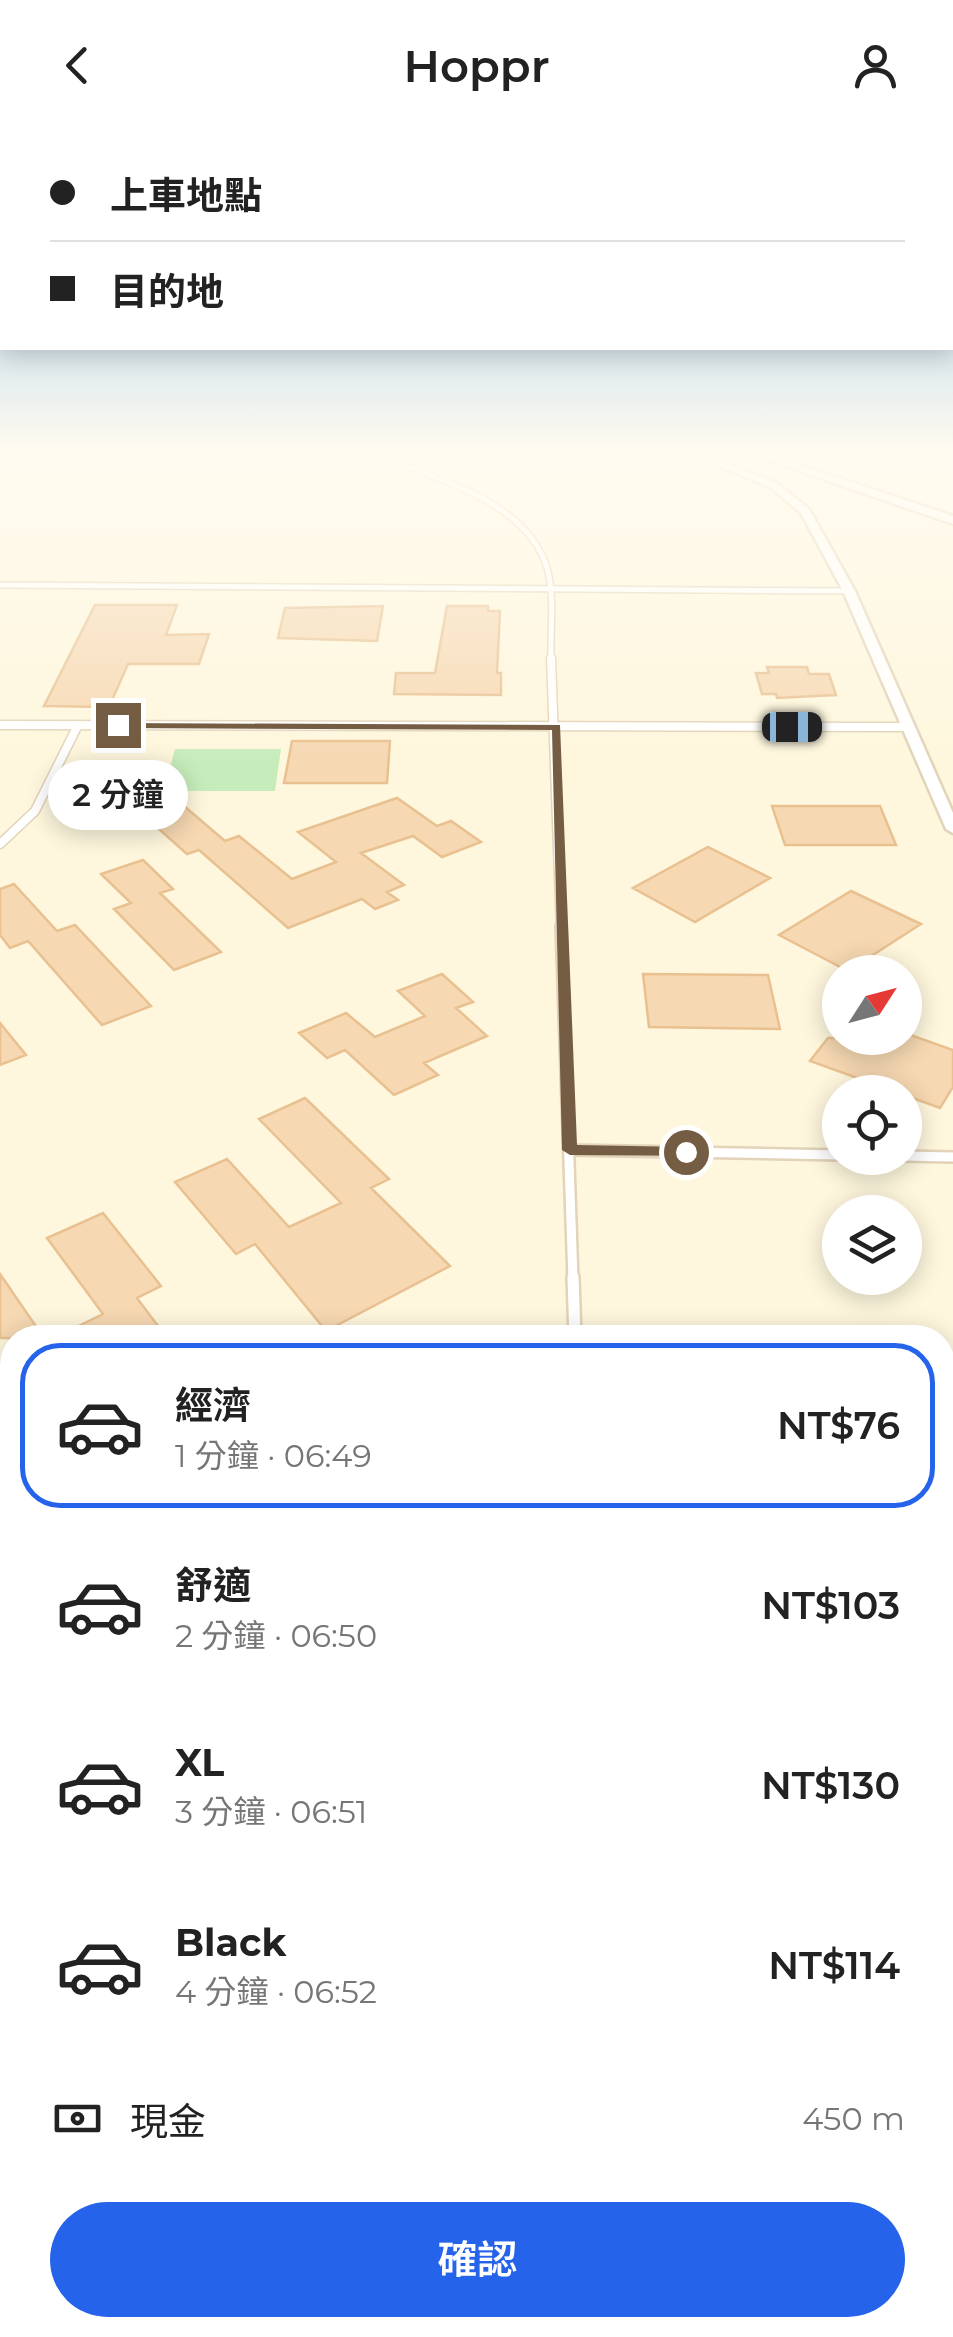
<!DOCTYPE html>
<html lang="zh-TW">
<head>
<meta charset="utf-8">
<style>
	body { margin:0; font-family:Montserrat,"Noto Sans TC",sans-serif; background:#f2f2f2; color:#222; height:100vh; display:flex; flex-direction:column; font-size:38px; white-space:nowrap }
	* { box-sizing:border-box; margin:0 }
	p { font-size:32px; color:#767676 }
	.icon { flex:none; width:55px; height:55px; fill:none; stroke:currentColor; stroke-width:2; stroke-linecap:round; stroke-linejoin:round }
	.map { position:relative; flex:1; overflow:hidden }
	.panel { position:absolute; left:0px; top:1195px; width:955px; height:1012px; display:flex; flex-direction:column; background:#fff; border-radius:40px 40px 0 0; box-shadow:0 5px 25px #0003 }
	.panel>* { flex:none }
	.banner { position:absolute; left:0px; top:0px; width:955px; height:220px; box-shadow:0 5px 25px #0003; display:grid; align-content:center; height:220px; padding:0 50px; background:#fff }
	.needle { width:65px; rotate:54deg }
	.tools { position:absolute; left:822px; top:825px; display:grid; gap:20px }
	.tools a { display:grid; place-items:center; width:100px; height:100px; border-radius:50%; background:#fff; box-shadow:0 5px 25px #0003; font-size:50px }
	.end { position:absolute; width:45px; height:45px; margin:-22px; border:12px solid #755d44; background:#fff; box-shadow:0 0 0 5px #fff }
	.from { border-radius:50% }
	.bubble { position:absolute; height:70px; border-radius:35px; background:#fff; box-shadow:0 5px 25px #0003; font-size:32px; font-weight:600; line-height:70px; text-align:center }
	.car { position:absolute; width:30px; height:60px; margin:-30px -15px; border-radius:12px; box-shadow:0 0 8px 2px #0007; background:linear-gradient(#222 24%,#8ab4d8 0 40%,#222 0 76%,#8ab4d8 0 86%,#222 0) }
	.banner b { display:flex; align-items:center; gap:35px; height:95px; font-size:38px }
	.banner b+b { border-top:2px solid #e0e0e0 }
	.banner i { width:25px; height:25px; background:#222 }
	ul { padding:18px 0 0; list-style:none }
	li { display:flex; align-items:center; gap:30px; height:165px; margin:0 20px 15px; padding:0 30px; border:5px solid transparent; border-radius:40px }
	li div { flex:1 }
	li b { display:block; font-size:38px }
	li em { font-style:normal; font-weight:600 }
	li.selected { border-color:#2563eb }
	li>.icon { width:90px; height:90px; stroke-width:1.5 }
	.pay { display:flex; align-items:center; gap:25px; height:110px; padding:0 50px; font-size:38px }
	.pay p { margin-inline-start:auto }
	.button { display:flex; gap:20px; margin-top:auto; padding:20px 50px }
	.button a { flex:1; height:115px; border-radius:60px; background:#2563eb; color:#fff; font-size:40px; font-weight:600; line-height:115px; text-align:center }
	header { display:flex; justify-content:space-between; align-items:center; height:130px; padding:0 50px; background:#fff; font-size:45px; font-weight:600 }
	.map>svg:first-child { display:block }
	.green { fill:#c7ecbb }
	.building { fill:#f6d8b2; stroke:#e9c191; stroke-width:2.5 }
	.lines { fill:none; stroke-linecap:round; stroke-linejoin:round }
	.service-far3-casing { stroke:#e2d3b9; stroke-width:8 }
	.service-far2-casing { stroke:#e2d3b9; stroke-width:11 }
	.service-far1-casing { stroke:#e2d3b9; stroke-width:14 }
	.service-casing { stroke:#e2d3b9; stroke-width:16 }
	.minor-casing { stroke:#e2d3b9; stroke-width:5 }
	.tertiary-casing { stroke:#e2d3b9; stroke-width:5 }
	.service-far3 { stroke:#fff; stroke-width:5 }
	.service-far2 { stroke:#fff; stroke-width:8 }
	.service-far1 { stroke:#fff; stroke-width:9 }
	.service { stroke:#fff; stroke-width:11 }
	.minor { fill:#fff; fill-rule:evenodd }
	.tertiary { fill:#fff; fill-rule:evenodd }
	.route { fill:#755d44 }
</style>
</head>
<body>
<header><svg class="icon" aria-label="back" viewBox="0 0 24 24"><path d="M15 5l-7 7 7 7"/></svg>Hoppr<svg class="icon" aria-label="person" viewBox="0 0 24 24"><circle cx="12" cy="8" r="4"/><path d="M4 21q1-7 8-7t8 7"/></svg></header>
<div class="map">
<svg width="953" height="2207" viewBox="0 0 953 2207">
	<rect width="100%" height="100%" fill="#fef7dd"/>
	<path class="green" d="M 175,619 L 281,619 L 275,661 L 164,661 Z"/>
	<path class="building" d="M 95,475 L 177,475 L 166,505 L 209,504 L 199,534 L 128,534 L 109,577 L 44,576 Z
		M 383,476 L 377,511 L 278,508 L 285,478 Z
		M 447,476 L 488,476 L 488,481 L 500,481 L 497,543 L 501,543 L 501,565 L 394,564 L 396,543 L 435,543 Z
		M 767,537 L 807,537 L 809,544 L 829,544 L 836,565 L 777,568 L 776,564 L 762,564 L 756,543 L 769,543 Z
		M 292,611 L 390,611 L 387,653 L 284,653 Z
		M 170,664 L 225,711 L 239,706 L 292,749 L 336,732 L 298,702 L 397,668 L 437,696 L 451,691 L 481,712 L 442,727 L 413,706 L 361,723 L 404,755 L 387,762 L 398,770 L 375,779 L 362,769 L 288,798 L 199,720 L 187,724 L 133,676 Z
		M 772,676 L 880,676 L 896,715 L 785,715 Z
		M 708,717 L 770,748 L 695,792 L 633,758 Z
		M 143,730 L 173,759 L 160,763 L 221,822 L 174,840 L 114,779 L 131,773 L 101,744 Z
		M 14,754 L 57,801 L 75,795 L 151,876 L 102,895 L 28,811 L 10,818 L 0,805 L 0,759 Z
		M 851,761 L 921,794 L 848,841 L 779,805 Z
		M 442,844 L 473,872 L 456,878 L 487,906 L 424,933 L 438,945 L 394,965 L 345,920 L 327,928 L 299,903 L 346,883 L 375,907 L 425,886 L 398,861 Z
		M 643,844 L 768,845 L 780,899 L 649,897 Z
		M 0,893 L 26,925 L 0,935 Z
		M 905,903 L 953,920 L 953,957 L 940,978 L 810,931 L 828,908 L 905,908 Z
		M 305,968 L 389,1049 L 371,1058 L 450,1136 L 326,1201 L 255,1114 L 236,1124 L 175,1052 L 227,1029 L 289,1097 L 341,1073 L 259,989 Z
		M 103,1083 L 161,1156 L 137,1168 L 167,1208 L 54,1208 L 103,1184 L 47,1108 Z
		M 0,1144 L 44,1208 L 0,1208 Z"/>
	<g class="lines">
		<defs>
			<path id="service-far3" d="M 372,324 C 431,347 526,369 547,438 C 555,465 550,502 551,531
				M 0,455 L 849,461"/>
			<path id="service-far2" d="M 551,528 L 561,799
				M 0,595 L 906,597
				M 0,714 L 35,681 L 78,595"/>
			<path id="service-far1" d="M 561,796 L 573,1150
				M 570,1020 L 840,1025
				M 905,1026 L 953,1027"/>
			<path id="service" d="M 573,1147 L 575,1208
				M 0,1483 L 12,1482
				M 942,1489 L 953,1489"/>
			<path id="minor" d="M 690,324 L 703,324 L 776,353 L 809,379 L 855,461 L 953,683 L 953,703 L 946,699 L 843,461 L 801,383 L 770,357 Z"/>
			<path id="tertiary" d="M 750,324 L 768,324 L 953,386 L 953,394 Z"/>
		</defs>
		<use href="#service-far3" class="service-far3-casing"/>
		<use href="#service-far2" class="service-far2-casing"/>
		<use href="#service-far1" class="service-far1-casing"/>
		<use href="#service" class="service-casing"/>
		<use href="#minor" class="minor-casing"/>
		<use href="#tertiary" class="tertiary-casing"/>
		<use href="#service-far3" class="service-far3"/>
		<use href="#service-far2" class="service-far2"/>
		<use href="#service-far1" class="service-far1"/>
		<use href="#service" class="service"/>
		<use href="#minor" class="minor"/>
		<use href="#tertiary" class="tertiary"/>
	</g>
	<linearGradient id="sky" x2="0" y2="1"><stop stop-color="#91c2e8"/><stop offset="0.51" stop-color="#fffbf0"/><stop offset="1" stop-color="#fffbf0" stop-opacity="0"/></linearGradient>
	<rect width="953" height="633" fill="url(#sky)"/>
	<path class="route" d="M 115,593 L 560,595 L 577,1015 L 686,1017 L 693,1022 L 691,1026 L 570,1025 L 562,1020 L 552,600 L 118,598 Z"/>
</svg>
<div class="tools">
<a><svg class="needle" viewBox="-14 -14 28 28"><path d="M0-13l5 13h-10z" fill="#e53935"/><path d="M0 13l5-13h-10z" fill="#767676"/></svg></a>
<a><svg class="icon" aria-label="locate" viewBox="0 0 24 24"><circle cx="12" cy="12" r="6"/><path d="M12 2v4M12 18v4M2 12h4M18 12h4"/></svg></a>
<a><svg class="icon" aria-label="layers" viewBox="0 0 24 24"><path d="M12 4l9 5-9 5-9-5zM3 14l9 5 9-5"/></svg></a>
</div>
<i class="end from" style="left:686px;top:1022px"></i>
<i class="end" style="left:118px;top:595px"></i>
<div class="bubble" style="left:48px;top:630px;width:140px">2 分鐘</div>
<i class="car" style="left:792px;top:597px;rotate:90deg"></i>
<div class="banner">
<b><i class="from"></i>上車地點</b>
<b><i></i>目的地</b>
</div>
<section class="panel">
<ul>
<li class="selected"><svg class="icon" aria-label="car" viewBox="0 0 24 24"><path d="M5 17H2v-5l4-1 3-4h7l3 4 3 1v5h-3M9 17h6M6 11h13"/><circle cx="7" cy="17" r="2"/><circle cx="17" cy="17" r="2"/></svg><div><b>經濟</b><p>1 分鐘 · 06:49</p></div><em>NT$76</em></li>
<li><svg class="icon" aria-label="car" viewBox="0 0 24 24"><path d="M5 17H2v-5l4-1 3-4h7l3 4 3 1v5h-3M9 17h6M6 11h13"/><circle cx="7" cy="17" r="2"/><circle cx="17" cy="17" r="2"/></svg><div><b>舒適</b><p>2 分鐘 · 06:50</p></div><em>NT$103</em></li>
<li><svg class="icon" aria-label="car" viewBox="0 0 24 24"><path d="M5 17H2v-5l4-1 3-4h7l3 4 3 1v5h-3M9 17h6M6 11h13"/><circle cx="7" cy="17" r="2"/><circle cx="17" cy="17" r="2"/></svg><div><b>XL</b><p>3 分鐘 · 06:51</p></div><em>NT$130</em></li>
<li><svg class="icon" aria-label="car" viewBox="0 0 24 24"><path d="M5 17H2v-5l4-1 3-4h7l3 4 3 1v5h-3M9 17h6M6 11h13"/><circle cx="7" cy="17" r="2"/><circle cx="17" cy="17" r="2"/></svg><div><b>Black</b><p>4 分鐘 · 06:52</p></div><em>NT$114</em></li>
</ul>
<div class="pay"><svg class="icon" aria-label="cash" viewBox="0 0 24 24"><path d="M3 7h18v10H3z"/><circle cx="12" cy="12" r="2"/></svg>現金<p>450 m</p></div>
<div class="button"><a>確認</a></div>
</section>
</div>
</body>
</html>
